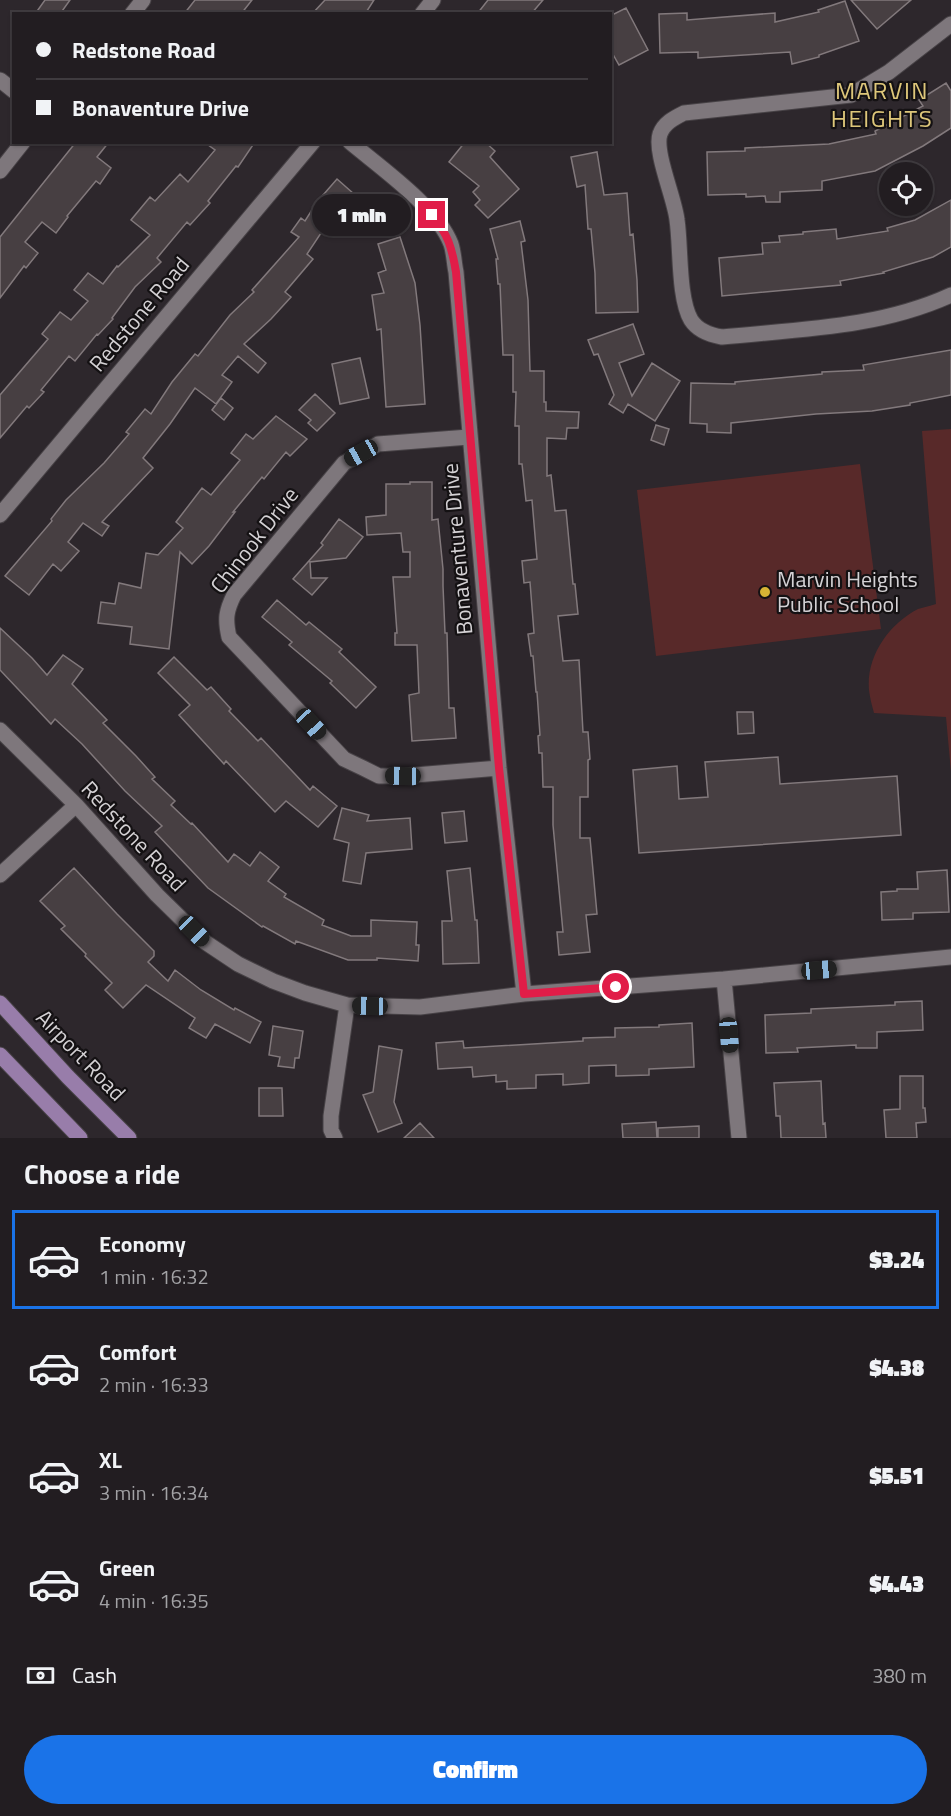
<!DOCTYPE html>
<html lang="en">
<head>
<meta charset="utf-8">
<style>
	body { margin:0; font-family:"Titillium Web",sans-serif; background:#2e2a2e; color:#f1f3f6; height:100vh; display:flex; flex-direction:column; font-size:22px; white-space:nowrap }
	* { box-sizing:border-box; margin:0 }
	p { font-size:20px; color:#a2a2a5 }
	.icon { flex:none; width:33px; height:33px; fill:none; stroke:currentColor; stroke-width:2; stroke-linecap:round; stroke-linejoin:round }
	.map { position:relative; height:1138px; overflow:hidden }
	.sheet { display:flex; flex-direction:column; background:#221d21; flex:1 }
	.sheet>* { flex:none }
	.guide { position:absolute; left:12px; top:12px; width:600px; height:132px; border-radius:0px; box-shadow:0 2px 4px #0004,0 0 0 2px #3f3b3f; display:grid; align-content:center; height:132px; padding:0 24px; background:#221d21 }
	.controls { position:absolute; left:879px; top:162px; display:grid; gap:12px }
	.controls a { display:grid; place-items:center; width:54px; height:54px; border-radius:50%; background:#221d21; box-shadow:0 2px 4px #0004,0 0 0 2px #3f3b3f; font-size:30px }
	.end { position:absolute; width:27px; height:27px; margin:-14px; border:8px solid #e11d48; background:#fff; box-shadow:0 0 0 3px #fff }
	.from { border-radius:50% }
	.bubble { position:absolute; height:42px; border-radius:21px; background:#221d21; box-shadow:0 2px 4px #0004,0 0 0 2px #3f3b3f; font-size:20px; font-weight:800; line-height:42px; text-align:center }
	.car { position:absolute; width:18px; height:36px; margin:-18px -9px; border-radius:8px; box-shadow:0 0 4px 2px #0007; background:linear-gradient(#222 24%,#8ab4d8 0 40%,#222 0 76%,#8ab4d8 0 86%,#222 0) }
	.guide b { display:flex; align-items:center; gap:21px; height:57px; font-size:22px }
	.guide b+b { border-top:2px solid #3f3b3f }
	.guide i { width:15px; height:15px; background:#f1f3f6 }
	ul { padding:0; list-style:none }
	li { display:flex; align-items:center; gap:18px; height:99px; margin:0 12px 9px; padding:0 12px; border:3px solid transparent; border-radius:0px }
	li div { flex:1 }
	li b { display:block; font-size:22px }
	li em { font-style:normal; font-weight:800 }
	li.selected { border-color:#1a73e8 }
	li>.icon { width:54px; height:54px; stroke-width:1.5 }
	h2 { padding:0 24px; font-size:27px; line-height:72px }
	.pay { display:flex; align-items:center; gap:15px; height:66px; padding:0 24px; font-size:22px }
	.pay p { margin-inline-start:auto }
	.action { display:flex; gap:12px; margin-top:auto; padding:12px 24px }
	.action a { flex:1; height:69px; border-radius:36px; background:#1a73e8; color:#fff; font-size:24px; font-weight:800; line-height:69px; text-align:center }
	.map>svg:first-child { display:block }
	.green { fill:#582929 }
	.building { fill:#473f42; stroke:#82797c; stroke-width:1.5 }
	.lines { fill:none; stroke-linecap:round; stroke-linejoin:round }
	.minor-casing { stroke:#474246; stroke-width:17 }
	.major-casing { stroke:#474246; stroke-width:17 }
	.minor { stroke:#7e777c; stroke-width:15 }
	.major { stroke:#987daa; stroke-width:15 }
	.route { stroke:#e11d48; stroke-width:8 }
	.poi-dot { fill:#d7b434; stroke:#141113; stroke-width:2 }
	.labels { text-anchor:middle; stroke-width:4.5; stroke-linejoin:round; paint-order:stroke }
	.street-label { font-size:22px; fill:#d4d1d4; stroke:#141113 }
	.poi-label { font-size:22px; fill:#d4d1d4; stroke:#141113; text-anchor:start }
	.neighbourhood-label { font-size:24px; letter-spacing:1.5px; fill:#dec77a; stroke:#141113 }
</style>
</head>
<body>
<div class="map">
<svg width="951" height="1138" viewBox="0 0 951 1138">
	<rect width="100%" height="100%" fill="#2d272c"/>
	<path class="green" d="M 951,429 L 951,772 L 946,717 L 874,713 C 872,706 870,698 869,690 C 866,656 889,624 918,609 C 924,607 931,606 936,604 L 922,431 Z
		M 860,464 L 881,629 L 656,656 L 637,490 Z"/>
	<path class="building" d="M 45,0 L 70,0 L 60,14 L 35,14 Z
		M 195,0 L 252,0 L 241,14 L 184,14 Z
		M 325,0 L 374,0 L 365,14 L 312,14 Z
		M 488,0 L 543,0 L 531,14 L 477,14 Z
		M 851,0 L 911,0 L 877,29 Z
		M 845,1 L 859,41 L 819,55 L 819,57 L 792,64 L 790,52 L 698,58 L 698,52 L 660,53 L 659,14 L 687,13 L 687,20 L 775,13 L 775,22 L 819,12 L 818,10 Z
		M 626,8 L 648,50 L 619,65 L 610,49 L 610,16 Z
		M 946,83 L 951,91 L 951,128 L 923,146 L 875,171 L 822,181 L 822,190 L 780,192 L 780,202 L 766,202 L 765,196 L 746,197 L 746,194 L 708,195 L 707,152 L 745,151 L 745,148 L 829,144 L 876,134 L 875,131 L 923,106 L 919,100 Z
		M 76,142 L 109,142 L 97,157 L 111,168 L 100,184 L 96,181 L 67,216 L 68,217 L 56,233 L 42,222 L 25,242 L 38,253 L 26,268 L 24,266 L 0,298 L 0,237 Z
		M 204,142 L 255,142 L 238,167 L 236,166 L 208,201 L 210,203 L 190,225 L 187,222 L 157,258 L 161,262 L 135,287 L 112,318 L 113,319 L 98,335 L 97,334 L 75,361 L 69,356 L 41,390 L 44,392 L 29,408 L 27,406 L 0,438 L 0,395 L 48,339 L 42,334 L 60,312 L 71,320 L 88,301 L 74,290 L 88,273 L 103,284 L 117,266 L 118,267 L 150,235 L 131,220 L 150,197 L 155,201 L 180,174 L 188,182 L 215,150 Z
		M 465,142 L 485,142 L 495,151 L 490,157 L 519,189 L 488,218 L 475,205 L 480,200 L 473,192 L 479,186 L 449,162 Z
		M 597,152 L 604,195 L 627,193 L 630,235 L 633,234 L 637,280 L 638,312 L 596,313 L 595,273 L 591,229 L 588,229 L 585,185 L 577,187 L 571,157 Z
		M 337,179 L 354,194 L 327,224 L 307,254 L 313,259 L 285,292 L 291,297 L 271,319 L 244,344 L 266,363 L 258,373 L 238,356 L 222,375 L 232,382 L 216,404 L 195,388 L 170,424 L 143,458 L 153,468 L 102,522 L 109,526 L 102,536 L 83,523 L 68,542 L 79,551 L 61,571 L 53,564 L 29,595 L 5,576 L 52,521 L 51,519 L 66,500 L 104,463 L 129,434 L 126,432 L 145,409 L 151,414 L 172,382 L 195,354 L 198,356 L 230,315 L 254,292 L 252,290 L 299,237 L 291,232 L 301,218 L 305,221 L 317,202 Z
		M 951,200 L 951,247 L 933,257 L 883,272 L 884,273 L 840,281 L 841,285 L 722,296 L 719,258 L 763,254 L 762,243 L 780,242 L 779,236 L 803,234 L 803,232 L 836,229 L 837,239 L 888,231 L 887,228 L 915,220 Z
		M 520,221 L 525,241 L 521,242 L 528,300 L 530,371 L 544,371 L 544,402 L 546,402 L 546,411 L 579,412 L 578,428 L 567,428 L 566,439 L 547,438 L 547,476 L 551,475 L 555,511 L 566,510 L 573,584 L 575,584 L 578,614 L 558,616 L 563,661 L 579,660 L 583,732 L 588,732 L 590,759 L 588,760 L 588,797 L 580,797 L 580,838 L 590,838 L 597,914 L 586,915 L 590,952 L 559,955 L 557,932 L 563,932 L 553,825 L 553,787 L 543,787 L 542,753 L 539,753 L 538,736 L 540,735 L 537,692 L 536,692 L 533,656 L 531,656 L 528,634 L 534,633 L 530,582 L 524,583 L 522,561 L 537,559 L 532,500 L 526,501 L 522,464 L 519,464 L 519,426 L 515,426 L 516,392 L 513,392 L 513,355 L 503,355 L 500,284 L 498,284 L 496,259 L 498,259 L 490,229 Z
		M 400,237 L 415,283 L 420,325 L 425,404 L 386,407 L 381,329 L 377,330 L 372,295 L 384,293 L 378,273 L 386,270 L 378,244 Z
		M 633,324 L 644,354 L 619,363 L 632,396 L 652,363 L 680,381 L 655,421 L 628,404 L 623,413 L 609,404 L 614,395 L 598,354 L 594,355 L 588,340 Z
		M 951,350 L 951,395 L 910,403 L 910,405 L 872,411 L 816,414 L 731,423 L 731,433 L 707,432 L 707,424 L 690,423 L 691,383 L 735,384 L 735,382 L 822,374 L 822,372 L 864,370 L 863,365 Z
		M 360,358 L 369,398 L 340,404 L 332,364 Z
		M 315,394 L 335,413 L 317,431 L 308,423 L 311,420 L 299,410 Z
		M 221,398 L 233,408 L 224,420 L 212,410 Z
		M 276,416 L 307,439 L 290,456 L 286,452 L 264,479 L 262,477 L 233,512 L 235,512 L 209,546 L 192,564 L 180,552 L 169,649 L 130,644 L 132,627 L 98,623 L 101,602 L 115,604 L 119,583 L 141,588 L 146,553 L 158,555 L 183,528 L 176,522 L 202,488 L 211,495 L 240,460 L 231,453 L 246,434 L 253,439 Z
		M 656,425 L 669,429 L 664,445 L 651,440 Z
		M 410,482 L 432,482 L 432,520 L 438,519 L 443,569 L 443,586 L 445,633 L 447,633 L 449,708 L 454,708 L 456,738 L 412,741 L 409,695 L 419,693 L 417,645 L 395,645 L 395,633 L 397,633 L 393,577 L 410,577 L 410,552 L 403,552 L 401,533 L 367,535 L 366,517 L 386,515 L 386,484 L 410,484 Z
		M 339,519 L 363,537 L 346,558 L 310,562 L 311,578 L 327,578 L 312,595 L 293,579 L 323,545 L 321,543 Z
		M 277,600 L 306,625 L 309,622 L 342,649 L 339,652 L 376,687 L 356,708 L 330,683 L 332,681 L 289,645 L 292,642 L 262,617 Z
		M 0,628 L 32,658 L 47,675 L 63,655 L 83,669 L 72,684 L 107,720 L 103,723 L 136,756 L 155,777 L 152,779 L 175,801 L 171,805 L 191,824 L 192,823 L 228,862 L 234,854 L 250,866 L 260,852 L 279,867 L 268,881 L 286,894 L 284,897 L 324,920 L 322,925 L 351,936 L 371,936 L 371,920 L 417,922 L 416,945 L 419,945 L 418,961 L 377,958 L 377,960 L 348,960 L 296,941 L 295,944 L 263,926 L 262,927 L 208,888 L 155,832 L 162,826 L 125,791 L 82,744 L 55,719 L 51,724 L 0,670 Z
		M 174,657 L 207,690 L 211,687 L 231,709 L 229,711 L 258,741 L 261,738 L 310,790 L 313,786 L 337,806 L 318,827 L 286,801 L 275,812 L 226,761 L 224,764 L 179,715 L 190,705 L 158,673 Z
		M 737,712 L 753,712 L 754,733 L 738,734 Z
		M 778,757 L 780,784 L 897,776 L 901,835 L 639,853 L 633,770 L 677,766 L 679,799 L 708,797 L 705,762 Z
		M 342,808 L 369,815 L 367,821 L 410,818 L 412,849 L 366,853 L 361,884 L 343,881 L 349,843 L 334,839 Z
		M 464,811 L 467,841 L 445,843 L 442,813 Z
		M 74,868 L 117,914 L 154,951 L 154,956 L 148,962 L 168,981 L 175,970 L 201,990 L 234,1010 L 235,1008 L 261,1022 L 250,1043 L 215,1024 L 206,1038 L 189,1028 L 195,1018 L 146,985 L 123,1008 L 105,990 L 112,983 L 85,956 L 86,954 L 61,929 L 65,926 L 40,901 Z
		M 470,868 L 475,920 L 477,920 L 479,963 L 443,964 L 442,921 L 452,921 L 447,871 Z
		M 947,870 L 949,912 L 913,913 L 913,919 L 882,920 L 881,892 L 897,891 L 897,889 L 918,889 L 917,872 Z
		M 922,1001 L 923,1030 L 877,1032 L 877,1048 L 856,1048 L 856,1045 L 797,1048 L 798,1052 L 766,1053 L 765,1015 L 811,1013 L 811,1009 L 895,1005 L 895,1002 Z
		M 692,1023 L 694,1067 L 649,1069 L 649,1075 L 616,1076 L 616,1065 L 589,1066 L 589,1083 L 563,1085 L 563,1074 L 536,1075 L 536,1088 L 507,1089 L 507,1081 L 496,1082 L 496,1075 L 473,1077 L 472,1067 L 438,1069 L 436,1043 L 463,1041 L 464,1048 L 583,1041 L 583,1038 L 615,1037 L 615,1028 L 659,1027 L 659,1025 Z
		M 273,1026 L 303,1031 L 299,1058 L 295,1058 L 294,1068 L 278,1066 L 280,1057 L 269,1055 Z
		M 379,1046 L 402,1050 L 394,1102 L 402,1123 L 378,1132 L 363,1095 L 373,1092 Z
		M 900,1076 L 923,1076 L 923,1108 L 925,1108 L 926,1122 L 916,1123 L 917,1138 L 886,1138 L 884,1110 L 900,1109 Z
		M 821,1081 L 823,1124 L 825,1123 L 826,1138 L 781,1138 L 780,1116 L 776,1116 L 774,1083 Z
		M 259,1088 L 282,1088 L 283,1116 L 259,1116 Z
		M 656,1122 L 657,1138 L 623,1138 L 622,1124 Z
		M 420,1123 L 434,1138 L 404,1138 Z
		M 699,1126 L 699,1138 L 658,1138 L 658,1128 Z"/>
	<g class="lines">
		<defs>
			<path id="minor" d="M 132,14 L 143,0
				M 422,14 L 433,0
				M 951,24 L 889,72 L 851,95 L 684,113 C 674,118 664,123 660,134 C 654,152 675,199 677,220 C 681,246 678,298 691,320 C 698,331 710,335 722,337 C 800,329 879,328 951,295
				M 0,80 L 14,91
				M 350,142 C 381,168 437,207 451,244 C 454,253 454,263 456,272 L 499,768 L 524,994
				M 0,171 L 23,142
				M 469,437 L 378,444 L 344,463 L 234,595 C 226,611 225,619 229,637 L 344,759 L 363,768 L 379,776 L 403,776 L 499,768
				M 0,515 L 313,142
				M 0,730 L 76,805 L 157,895 L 205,942 L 238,964 L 273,981 L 305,993 L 347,1005 L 420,1007 L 524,994 L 724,979 L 951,957
				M 0,875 L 76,805
				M 724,979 L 739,1138
				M 335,1138 L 331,1130 L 331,1116 L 347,1005"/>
			<path id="major" d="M 0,1003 L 68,1077 L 129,1138
				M 0,1055 L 80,1138"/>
		</defs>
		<use href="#minor" class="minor-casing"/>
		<use href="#major" class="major-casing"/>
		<use href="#minor" class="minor"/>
		<use href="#major" class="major"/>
	</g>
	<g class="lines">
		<path class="route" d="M 432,215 C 448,234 452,248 456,272 L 499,768 L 524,994 L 616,987"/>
	</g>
	<circle class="poi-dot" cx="765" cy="592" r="6"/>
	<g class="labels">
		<g class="street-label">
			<text transform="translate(139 314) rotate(-50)" y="8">Redstone Road</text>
			<text transform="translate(254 540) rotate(-52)" y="8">Chinook Drive</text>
			<text transform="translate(457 549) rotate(-95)" y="8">Bonaventure Drive</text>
			<text transform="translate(134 836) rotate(47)" y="8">Redstone Road</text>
			<text transform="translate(81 1055) rotate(46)" y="8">Airport Road</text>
		</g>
		<g class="poi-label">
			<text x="777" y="587">Marvin Heights<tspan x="777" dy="25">Public School</tspan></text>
		</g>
		<g class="neighbourhood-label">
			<text x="882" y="99">MARVIN<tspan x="882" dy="28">HEIGHTS</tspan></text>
		</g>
	</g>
</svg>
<div class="controls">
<a><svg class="icon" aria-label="locate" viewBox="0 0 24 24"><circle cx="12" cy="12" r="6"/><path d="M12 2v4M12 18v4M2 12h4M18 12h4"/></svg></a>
</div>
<i class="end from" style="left:616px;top:987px"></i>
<i class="end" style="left:432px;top:215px"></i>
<div class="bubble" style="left:312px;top:194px;width:99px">1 min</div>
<i class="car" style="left:361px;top:453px;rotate:241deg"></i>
<i class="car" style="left:311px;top:724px;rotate:137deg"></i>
<i class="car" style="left:403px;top:776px;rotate:271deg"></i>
<i class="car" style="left:194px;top:931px;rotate:135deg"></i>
<i class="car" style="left:819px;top:970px;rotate:85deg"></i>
<i class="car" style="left:370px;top:1006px;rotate:271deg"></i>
<i class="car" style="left:729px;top:1035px;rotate:175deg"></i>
<div class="guide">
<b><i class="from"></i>Redstone Road</b>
<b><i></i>Bonaventure Drive</b>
</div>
</div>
<section class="sheet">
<h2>Choose a ride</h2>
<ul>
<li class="selected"><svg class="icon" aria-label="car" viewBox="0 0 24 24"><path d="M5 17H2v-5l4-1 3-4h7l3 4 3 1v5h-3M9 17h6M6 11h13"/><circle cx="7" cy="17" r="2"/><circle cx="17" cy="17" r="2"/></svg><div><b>Economy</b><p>1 min · 16:32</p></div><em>$3.24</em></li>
<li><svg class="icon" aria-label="car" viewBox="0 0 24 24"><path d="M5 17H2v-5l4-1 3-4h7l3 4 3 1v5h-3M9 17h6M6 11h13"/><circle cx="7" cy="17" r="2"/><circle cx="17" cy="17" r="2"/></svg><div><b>Comfort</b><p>2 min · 16:33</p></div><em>$4.38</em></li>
<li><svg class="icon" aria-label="car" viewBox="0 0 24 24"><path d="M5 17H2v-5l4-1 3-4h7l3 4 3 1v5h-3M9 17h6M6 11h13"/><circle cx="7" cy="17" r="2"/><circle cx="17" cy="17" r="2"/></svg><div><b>XL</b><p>3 min · 16:34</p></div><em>$5.51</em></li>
<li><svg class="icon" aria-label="car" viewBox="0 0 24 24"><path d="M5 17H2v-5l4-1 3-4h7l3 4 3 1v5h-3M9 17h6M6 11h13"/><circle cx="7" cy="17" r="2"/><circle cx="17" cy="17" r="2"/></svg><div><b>Green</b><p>4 min · 16:35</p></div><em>$4.43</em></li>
</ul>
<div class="pay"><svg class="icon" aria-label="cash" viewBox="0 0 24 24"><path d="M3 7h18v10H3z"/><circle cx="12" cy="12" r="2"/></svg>Cash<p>380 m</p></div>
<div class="action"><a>Confirm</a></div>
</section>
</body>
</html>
